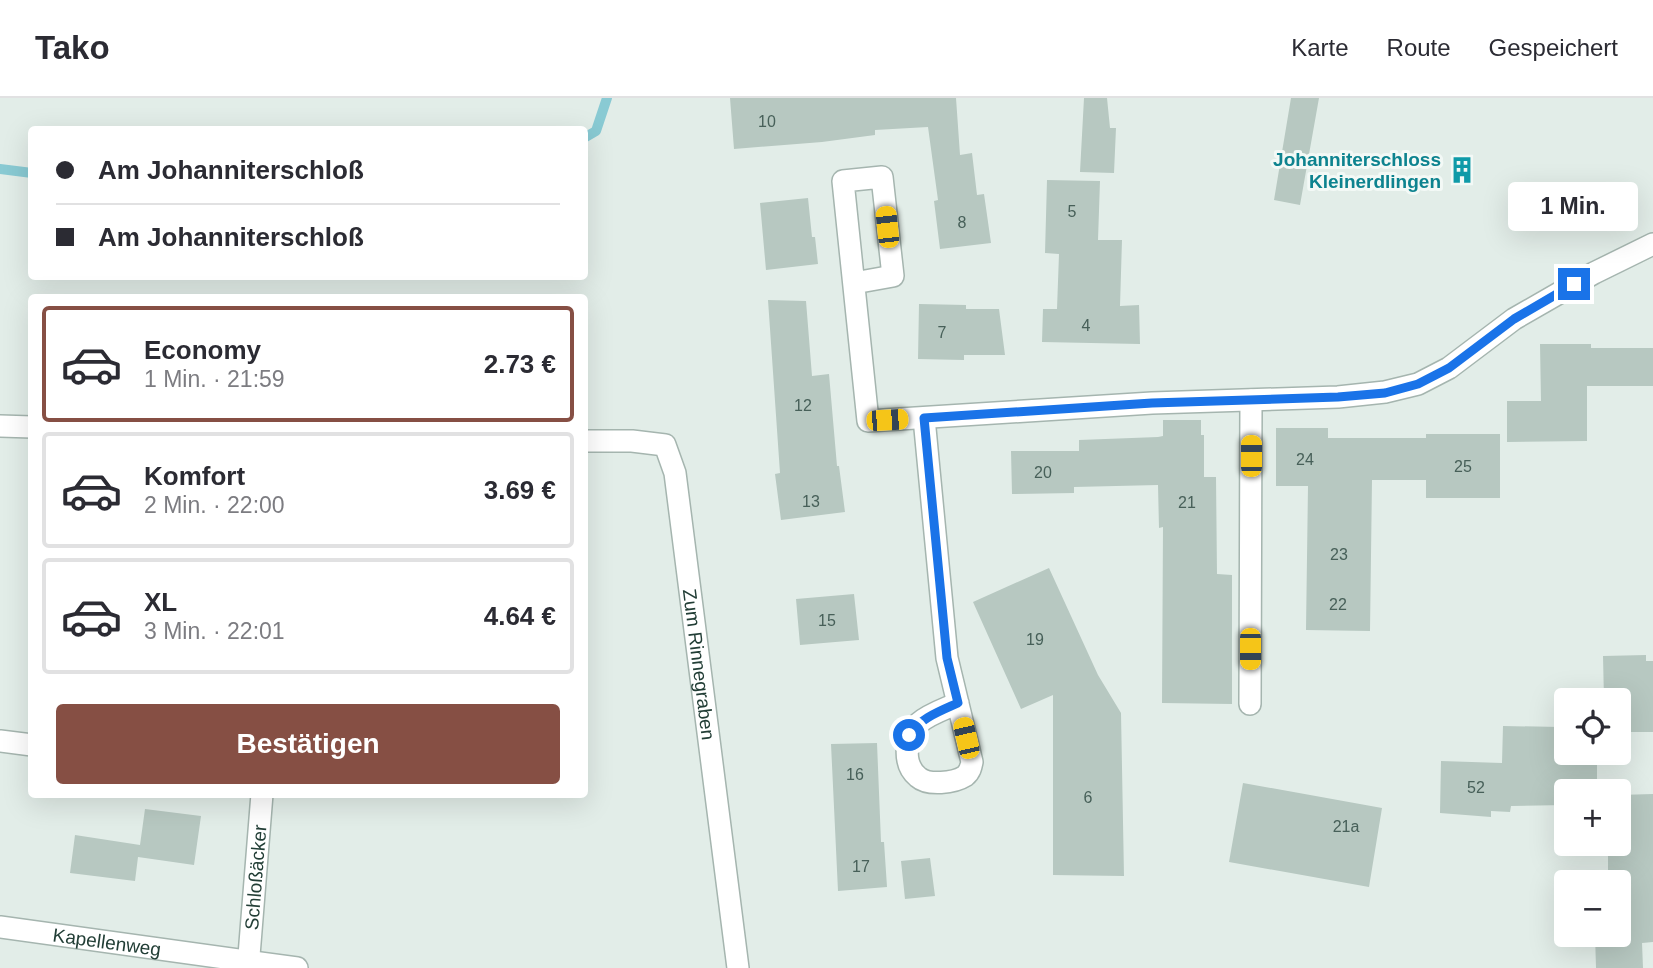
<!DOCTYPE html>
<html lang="de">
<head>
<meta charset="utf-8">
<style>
	body { margin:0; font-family:Helvetica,sans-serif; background:#f7f7f7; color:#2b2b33; height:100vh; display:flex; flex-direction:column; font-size:26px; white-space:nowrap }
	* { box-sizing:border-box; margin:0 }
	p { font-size:23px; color:#7c7c81 }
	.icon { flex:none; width:38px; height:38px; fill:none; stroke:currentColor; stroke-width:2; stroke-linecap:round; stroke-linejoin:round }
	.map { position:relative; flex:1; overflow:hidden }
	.details { position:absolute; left:28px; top:196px; width:560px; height:504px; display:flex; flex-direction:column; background:#fff; border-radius:7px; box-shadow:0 7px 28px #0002 }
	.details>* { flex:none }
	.banner { position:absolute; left:28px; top:28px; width:560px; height:154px; border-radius:7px; box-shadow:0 7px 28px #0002; display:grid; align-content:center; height:154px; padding:0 28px; background:#fff }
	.fabs { position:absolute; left:1554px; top:590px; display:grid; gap:14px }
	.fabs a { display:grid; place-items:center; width:77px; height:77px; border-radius:7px; background:#fff; box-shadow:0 7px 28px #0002; font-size:35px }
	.end { position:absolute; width:32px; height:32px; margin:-16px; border:9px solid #1a73e8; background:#fff; box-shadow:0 0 0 4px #fff }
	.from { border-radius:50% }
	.bubble { position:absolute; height:49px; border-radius:7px; background:#fff; box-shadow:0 7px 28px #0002; font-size:23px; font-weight:700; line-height:49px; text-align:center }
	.car { position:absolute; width:21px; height:42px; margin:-21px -10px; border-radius:9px; box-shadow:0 0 5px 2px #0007; background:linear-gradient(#f5c518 24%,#345 0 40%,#f5c518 0 76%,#345 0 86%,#f5c518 0) }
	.banner b { display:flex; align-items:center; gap:24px; height:66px; font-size:26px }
	.banner b+b { border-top:2px solid #e1e1e2 }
	.banner i { width:18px; height:18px; background:#2b2b33 }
	ul { padding:12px 0 0; list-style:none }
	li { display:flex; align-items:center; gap:21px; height:116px; margin:0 14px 10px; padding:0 14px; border:4px solid #e1e1e2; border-radius:7px }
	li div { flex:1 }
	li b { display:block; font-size:26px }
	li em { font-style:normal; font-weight:700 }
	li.selected { border-color:#864f44 }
	li>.icon { width:63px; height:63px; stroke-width:1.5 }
	.cta { display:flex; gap:14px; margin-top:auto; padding:14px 28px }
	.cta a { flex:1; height:80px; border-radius:7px; background:#864f44; color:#fff; font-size:28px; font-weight:700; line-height:80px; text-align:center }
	header { display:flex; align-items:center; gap:42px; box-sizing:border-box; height:98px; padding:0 35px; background:#fff; border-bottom:2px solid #e1e1e2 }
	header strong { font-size:33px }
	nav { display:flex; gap:38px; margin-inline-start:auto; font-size:24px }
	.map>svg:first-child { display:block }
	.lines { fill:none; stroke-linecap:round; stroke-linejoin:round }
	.stream { stroke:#89cad3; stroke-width:10 }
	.building { fill:#b7c8c1 }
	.minor-casing { stroke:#a5b5af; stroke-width:24 }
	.minor { stroke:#fff; stroke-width:21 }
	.route { stroke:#1a73e8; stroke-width:9 }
	.labels { text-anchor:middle; stroke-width:6; stroke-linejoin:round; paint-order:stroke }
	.number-label { font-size:16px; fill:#476059 }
	.culture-label { font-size:19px; font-weight:bold; fill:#0d838f; stroke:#f3f9f6; text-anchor:end }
	.street-label { font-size:19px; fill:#223e36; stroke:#f3f9f6 }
</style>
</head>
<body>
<header>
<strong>Tako</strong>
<nav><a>Karte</a><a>Route</a><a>Gespeichert</a></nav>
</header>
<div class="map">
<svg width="1653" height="870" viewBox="0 0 1653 870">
	<rect width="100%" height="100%" fill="#e2ede8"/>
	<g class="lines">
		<path class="stream" d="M 584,40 L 596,33 L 607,0
			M 0,71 L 32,75"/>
	</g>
	<path class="building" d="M 730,0 L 956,0 L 960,57 L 972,55 L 977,97 L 984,96 L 991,145 L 940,151 L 934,103 L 938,102 L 928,29 L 875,32 L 875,37 L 822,44 L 734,51 Z
		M 1084,0 L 1107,0 L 1110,30 L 1116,30 L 1114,75 L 1080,74 Z
		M 1291,0 L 1319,0 L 1300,107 L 1274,102 Z
		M 1047,82 L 1100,83 L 1098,142 L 1122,142 L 1120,208 L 1139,207 L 1140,246 L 1042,244 L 1043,211 L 1057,211 L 1059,156 L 1045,155 Z
		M 808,100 L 812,139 L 815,139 L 818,166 L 766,172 L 760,105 Z
		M 768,202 L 806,203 L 812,278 L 829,276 L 837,368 L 839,368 L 845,414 L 781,422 L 775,376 L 780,375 Z
		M 919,206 L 966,207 L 966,211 L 999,211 L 1005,257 L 964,257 L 964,262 L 918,261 Z
		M 1540,246 L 1591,246 L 1591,250 L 1653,250 L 1653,288 L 1587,288 L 1587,343 L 1507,344 L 1507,303 L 1541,303 Z
		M 1163,322 L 1201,322 L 1201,337 L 1204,337 L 1204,379 L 1216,379 L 1217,476 L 1232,477 L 1232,606 L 1162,605 L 1163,429 L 1159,430 L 1158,387 L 1074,389 L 1074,395 L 1012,396 L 1011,353 L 1079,353 L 1079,342 L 1158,339 L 1163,338 Z
		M 1276,330 L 1328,330 L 1328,340 L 1426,340 L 1426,336 L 1500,336 L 1500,400 L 1426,400 L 1426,382 L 1372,382 L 1370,533 L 1306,532 L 1308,388 L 1276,388 Z
		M 1049,470 L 1098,577 L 1121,615 L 1124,778 L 1053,777 L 1053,597 L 1021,611 L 973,504 Z
		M 854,496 L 859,542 L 800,547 L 796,501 Z
		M 1646,557 L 1646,563 L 1653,563 L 1653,634 L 1619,634 L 1619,602 L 1604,602 L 1603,558 Z
		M 1560,614 L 1566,614 L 1566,654 L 1597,654 L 1597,693 L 1566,693 L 1566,707 L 1511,708 L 1510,714 L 1491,713 L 1491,719 L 1440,715 L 1441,663 L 1502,665 L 1503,628 L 1560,629 Z
		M 877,645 L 881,744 L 884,744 L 887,789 L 838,793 L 831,646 Z
		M 1243,685 L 1382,710 L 1369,789 L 1229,764 Z
		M 1653,696 L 1653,844 L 1642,845 L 1643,870 L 1596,870 L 1595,836 L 1619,836 L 1619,784 L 1608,784 L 1608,746 L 1619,746 L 1619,697 Z
		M 145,711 L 201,718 L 194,767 L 138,759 L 135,783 L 70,775 L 75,737 L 140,747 Z
		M 930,760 L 935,798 L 905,801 L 901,763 Z"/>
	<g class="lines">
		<defs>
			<g id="minor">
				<path d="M 854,185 L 893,178 L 882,79 L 843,83 L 868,323 L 1152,305 L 1338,299 L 1385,294 L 1418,286 L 1449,270 L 1514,221 L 1594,175 L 1653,146"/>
				<path d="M 924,320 L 947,560 L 972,664 C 971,669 970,674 965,678 C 954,685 928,688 918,679 C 902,666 905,638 919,625 C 929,616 945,611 958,605"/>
				<path d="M 0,328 L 32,329"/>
				<path id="s1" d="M 584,343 L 632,343 L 665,347 L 675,375 L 738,870"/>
				<path d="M 1250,606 L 1251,302"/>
				<path d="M 0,643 L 32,647"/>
				<path id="s2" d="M 0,829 L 297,870"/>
				<path id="s3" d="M 248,870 L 262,696"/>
			</g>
		</defs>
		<use href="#minor" class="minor-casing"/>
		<use href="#minor" class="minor"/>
	</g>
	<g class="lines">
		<path class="route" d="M 909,637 C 921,620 938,614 958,605 L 947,560 L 924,320 L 1152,305 L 1338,299 L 1385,295 L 1418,286 L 1449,270 L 1514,221 L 1574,186"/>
	</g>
	<defs>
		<symbol id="building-bare" viewBox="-9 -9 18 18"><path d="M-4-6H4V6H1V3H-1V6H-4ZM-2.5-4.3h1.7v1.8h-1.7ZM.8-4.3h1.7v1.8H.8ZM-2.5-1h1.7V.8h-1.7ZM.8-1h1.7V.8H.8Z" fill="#0f9aa8" stroke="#f3f9f6" stroke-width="2.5" paint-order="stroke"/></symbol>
	</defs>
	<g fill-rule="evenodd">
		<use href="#building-bare" x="1443" y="53" width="38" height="38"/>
	</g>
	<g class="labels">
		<g class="number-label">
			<text x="767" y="29">10</text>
			<text x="1072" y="119">5</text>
			<text x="962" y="130">8</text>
			<text x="1086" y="233">4</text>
			<text x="942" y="240">7</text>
			<text x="803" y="313">12</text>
			<text x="1305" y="367">24</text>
			<text x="1463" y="374">25</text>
			<text x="1043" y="380">20</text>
			<text x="811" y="409">13</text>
			<text x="1187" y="410">21</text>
			<text x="1339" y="462">23</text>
			<text x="1338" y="512">22</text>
			<text x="827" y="528">15</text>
			<text x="1035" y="547">19</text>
			<text x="855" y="682">16</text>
			<text x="1476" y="695">52</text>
			<text x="1088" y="705">6</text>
			<text x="1346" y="734">21a</text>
			<text x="861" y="774">17</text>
		</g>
		<g class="culture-label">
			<text x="1441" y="68">Johanniterschloss<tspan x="1441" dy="22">Kleinerdlingen</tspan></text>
		</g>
		<g class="street-label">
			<text dy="7" stroke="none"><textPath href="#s1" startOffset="304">Zum Rinnegraben</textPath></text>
			<text dy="7" stroke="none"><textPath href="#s3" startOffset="91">Schloßäcker</textPath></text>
			<text dy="7" stroke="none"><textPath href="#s2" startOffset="108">Kapellenweg</textPath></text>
		</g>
	</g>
</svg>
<div class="fabs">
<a><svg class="icon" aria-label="locate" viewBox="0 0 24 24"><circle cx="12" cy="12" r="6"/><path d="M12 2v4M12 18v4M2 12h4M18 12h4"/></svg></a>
<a>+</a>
<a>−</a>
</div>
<i class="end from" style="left:909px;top:637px"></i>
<i class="end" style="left:1574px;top:186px"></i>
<div class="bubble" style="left:1508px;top:84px;width:130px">1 Min.</div>
<i class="car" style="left:887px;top:129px;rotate:354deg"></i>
<i class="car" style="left:887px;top:322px;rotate:87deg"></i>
<i class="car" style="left:1251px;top:358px;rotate:0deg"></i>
<i class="car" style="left:1250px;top:551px;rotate:180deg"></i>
<i class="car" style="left:966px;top:640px;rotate:347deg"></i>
<div class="banner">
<b><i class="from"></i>Am Johanniterschloß</b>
<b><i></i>Am Johanniterschloß</b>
</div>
<section class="details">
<ul>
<li class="selected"><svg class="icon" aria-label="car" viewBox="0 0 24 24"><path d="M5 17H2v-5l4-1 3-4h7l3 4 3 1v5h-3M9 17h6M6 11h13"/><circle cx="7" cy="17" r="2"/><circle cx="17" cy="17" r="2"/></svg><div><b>Economy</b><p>1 Min. · 21:59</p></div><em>2.73 €</em></li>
<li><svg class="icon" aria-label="car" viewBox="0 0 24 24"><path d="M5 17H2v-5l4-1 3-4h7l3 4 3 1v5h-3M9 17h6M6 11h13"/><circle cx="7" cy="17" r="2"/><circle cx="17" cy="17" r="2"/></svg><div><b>Komfort</b><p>2 Min. · 22:00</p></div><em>3.69 €</em></li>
<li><svg class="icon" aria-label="car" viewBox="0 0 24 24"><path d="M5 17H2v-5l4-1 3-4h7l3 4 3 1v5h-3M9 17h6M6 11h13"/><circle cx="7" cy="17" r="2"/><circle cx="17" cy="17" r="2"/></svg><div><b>XL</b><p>3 Min. · 22:01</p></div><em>4.64 €</em></li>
</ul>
<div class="cta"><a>Bestätigen</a></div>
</section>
</div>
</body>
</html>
